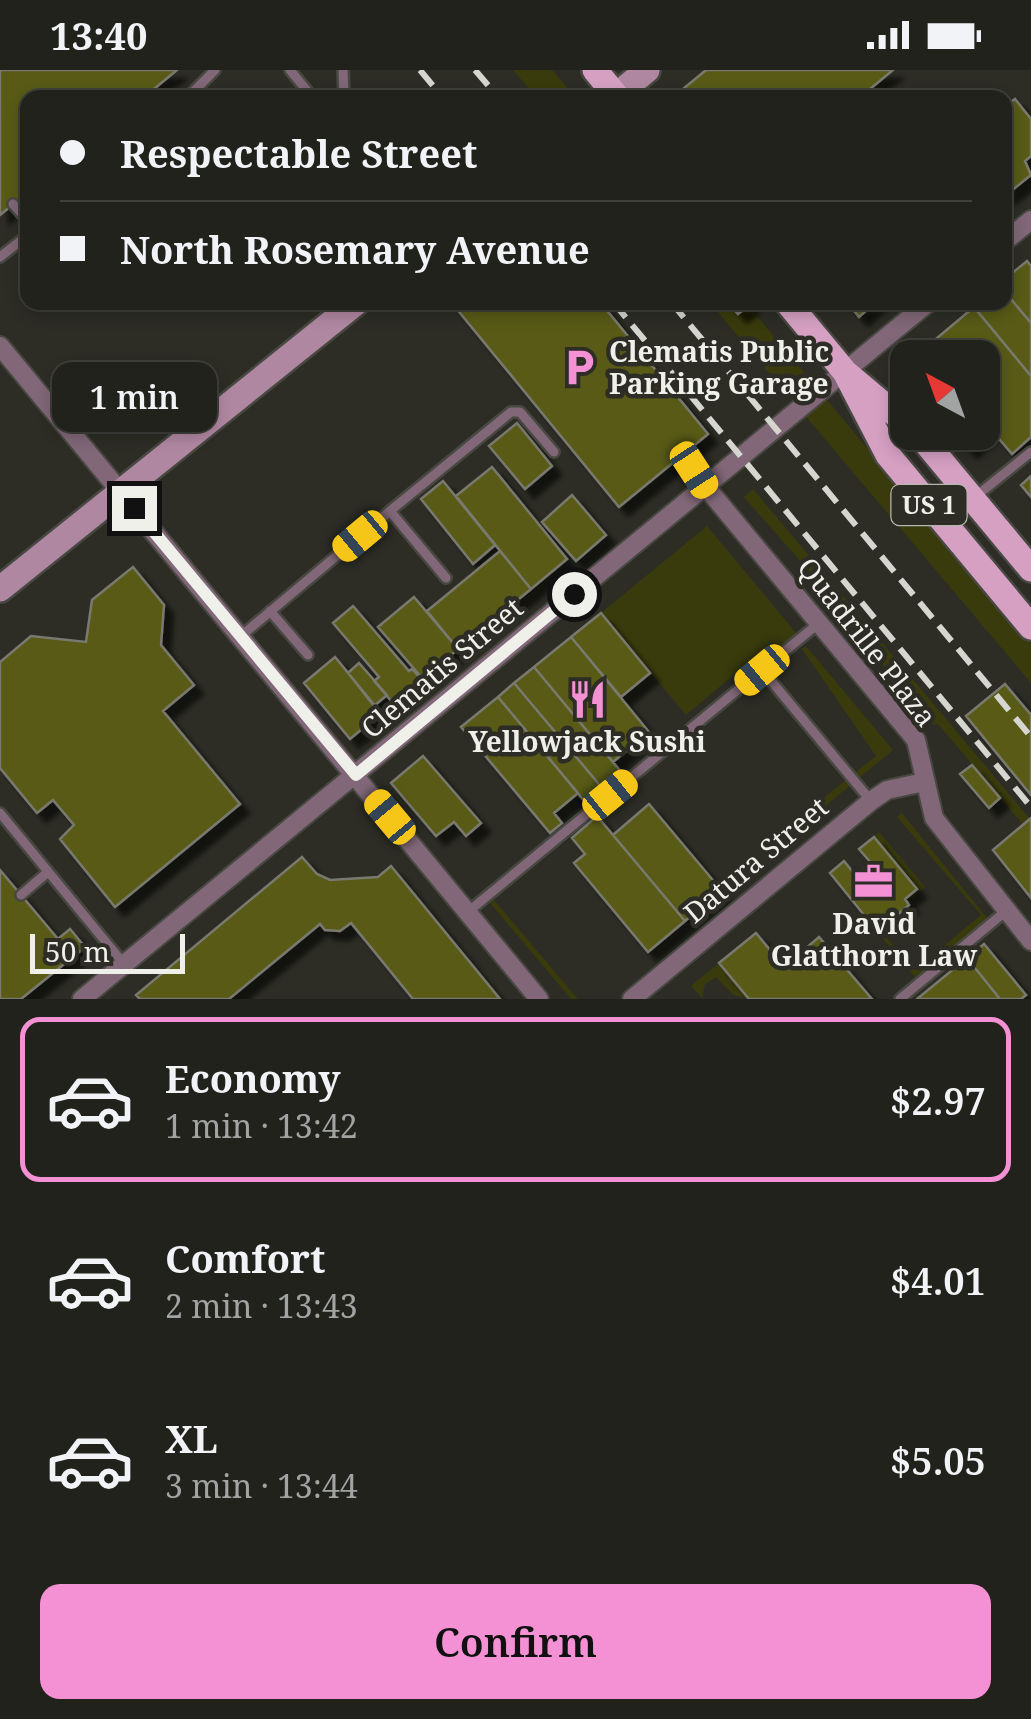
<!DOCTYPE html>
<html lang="en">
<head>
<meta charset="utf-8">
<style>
	body { margin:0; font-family:"Noto Serif",serif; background:#2e2f29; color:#f1f3f6; height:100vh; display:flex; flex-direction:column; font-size:38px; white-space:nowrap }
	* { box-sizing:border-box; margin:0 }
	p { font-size:32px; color:#a2a4a3 }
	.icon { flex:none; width:55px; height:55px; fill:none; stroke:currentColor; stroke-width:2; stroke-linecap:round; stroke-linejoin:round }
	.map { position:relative; height:929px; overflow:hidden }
	.side { display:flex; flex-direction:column; background:#22221c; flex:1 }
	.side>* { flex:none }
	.top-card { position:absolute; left:20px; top:20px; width:992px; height:220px; border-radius:20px; box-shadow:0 5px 15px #0003,0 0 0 2px #3f3f3b; display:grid; align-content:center; height:220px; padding:0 40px; background:#22221c }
	.needle { width:65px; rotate:319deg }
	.fabs { position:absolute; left:890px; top:270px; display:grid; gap:20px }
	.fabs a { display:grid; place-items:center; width:110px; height:110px; border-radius:20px; background:#22221c; box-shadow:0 5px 15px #0003,0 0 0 2px #3f3f3b; font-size:50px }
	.scale { position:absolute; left:30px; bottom:25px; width:155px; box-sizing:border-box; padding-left:10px; border:5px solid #f0f0eb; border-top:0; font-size:28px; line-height:35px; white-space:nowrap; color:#f0f0eb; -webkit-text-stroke:8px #2d2d26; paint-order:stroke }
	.end { position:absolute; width:45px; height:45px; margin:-22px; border:12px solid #f0f0eb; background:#111; box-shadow:0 0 0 5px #111 }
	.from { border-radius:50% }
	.bubble { position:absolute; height:70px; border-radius:20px; background:#22221c; box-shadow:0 5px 15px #0003,0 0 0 2px #3f3f3b; font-size:32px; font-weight:600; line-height:70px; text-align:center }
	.car { position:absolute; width:30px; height:60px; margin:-30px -15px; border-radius:12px; box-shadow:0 0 8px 2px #0007; background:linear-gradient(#f5c518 24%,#345 0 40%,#f5c518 0 76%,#345 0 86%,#f5c518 0) }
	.top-card b { display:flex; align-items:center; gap:35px; height:95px; font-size:38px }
	.top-card b+b { border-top:2px solid #3f3f3b }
	.top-card i { width:25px; height:25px; background:#f1f3f6 }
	ul { padding:18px 0 0; list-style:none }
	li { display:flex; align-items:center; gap:30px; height:165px; margin:0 20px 15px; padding:0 20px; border:5px solid transparent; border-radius:20px }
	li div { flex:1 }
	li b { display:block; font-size:38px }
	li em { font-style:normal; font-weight:600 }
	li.current { border-color:#f491d4 }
	li>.icon { width:90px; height:90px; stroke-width:1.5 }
	.action { display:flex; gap:20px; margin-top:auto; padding:20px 40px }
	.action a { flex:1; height:115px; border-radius:20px; background:#f491d4; color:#111; font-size:40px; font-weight:600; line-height:115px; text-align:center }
	.status { display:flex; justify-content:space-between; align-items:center; height:70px; padding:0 50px; background:#22221c; direction:ltr }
	.status svg { height:28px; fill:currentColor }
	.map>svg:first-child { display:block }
	.green { fill:#393b0d }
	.building { fill:#585a12; stroke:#797970; stroke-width:2.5; filter:url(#shadow) }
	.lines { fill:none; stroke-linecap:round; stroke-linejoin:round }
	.lane-casing { stroke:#484842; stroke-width:14 }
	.street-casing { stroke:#484842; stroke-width:22 }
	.secondary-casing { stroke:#484842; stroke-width:30 }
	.primary-casing { stroke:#484842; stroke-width:30 }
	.lane { stroke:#816777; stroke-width:9 }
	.street { stroke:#816777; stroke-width:18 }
	.secondary { stroke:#b087a1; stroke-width:25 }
	.primary { stroke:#d5a0c2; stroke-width:25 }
	.rail { stroke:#d6d6d0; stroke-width:6; stroke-dasharray:20 10; stroke-linecap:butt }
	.route { stroke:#f0f0eb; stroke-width:12 }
	.labels { text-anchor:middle; stroke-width:9; stroke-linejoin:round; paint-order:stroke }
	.shield { fill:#2d2d26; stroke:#b6b6b0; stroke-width:2.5 }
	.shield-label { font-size:25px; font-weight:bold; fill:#f0f0eb }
	.poi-label { font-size:28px; font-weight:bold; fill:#f0f0eb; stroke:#2d2d26 }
	.street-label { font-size:28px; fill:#f0f0eb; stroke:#2d2d26 }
</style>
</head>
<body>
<div class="status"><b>13:40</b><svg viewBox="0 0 49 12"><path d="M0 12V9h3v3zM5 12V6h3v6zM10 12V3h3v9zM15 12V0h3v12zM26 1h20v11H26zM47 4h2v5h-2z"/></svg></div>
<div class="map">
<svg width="1031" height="929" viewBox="0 0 1031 929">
	<defs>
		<filter id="shadow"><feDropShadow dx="9" dy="9" stdDeviation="2.5" flood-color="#0009"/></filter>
	</defs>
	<rect width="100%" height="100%" fill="#2d2d26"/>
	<path class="green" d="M 513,0 L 552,0 L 575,27 L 536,27 Z
		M 710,233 L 746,233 L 1031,574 L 1031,613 Z
		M 753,419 L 1030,749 L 1023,755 L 938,654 L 933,655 L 863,570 L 860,559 L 744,427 Z
		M 707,456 L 797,564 L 778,579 L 772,573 L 686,645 L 601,543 Z
		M 806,576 L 893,680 L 795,761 L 790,755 L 876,686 L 802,579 Z
		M 902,743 L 987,848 L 916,908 L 872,856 L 875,854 L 915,900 L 981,845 L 897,747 Z
		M 879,762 L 925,817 L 909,831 L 916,819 L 874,767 Z
		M 494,830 L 578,929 L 571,929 L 490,833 Z
		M 719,893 L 749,929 L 733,925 L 716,907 L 705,914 L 702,928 L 691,916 Z"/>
	<path class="building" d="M 0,0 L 177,0 L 143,28 L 28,28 L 28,122 L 0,145 Z
		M 706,0 L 893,0 L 859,28 L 680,28 L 677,24 Z
		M 1015,29 L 1031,49 L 1031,86 L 1025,91 L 1031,105 L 1005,126 L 1005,36 Z
		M 1027,191 L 1031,196 L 1031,253 L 1005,222 L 1005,209 Z
		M 1005,222 L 1031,253 L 1031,306 L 973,236 L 1005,232 Z
		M 451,232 L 600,232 L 708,364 L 619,437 Z
		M 728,232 L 747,232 L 749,235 L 738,244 Z
		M 847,232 L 876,232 L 859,247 Z
		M 974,237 L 1031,306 L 1031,367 L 1012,384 L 982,349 L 982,288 L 931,288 L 924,279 Z
		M 982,349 L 991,359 L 968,379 L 954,362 L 982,362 Z
		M 517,353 L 552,396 L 525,419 L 489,376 Z
		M 492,397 L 567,489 L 531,519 L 456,426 Z
		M 1031,406 L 1031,427 L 1021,415 Z
		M 443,411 L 495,475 L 473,494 L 421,429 Z
		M 572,425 L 606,465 L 576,491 L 542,452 Z
		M 500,481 L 531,519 L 458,579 L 427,541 Z
		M 133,497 L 164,535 L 161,575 L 194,615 L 163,641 L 240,734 L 115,837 L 60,769 L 74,755 L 53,730 L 37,743 L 0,698 L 0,592 L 31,566 L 86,572 L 92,530 Z
		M 414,527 L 458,579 L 423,609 L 378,557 Z
		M 353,536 L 409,601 L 412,599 L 421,609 L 393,633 L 374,611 L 379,607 L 333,553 Z
		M 601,543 L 650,603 L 621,627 L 571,567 Z
		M 571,567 L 649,662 L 613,692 L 534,597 Z
		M 335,587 L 381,643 L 350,669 L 304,613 Z
		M 359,593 L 387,625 L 374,636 L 348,603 Z
		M 534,597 L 622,703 L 603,719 L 514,613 Z
		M 514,613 L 603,719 L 586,733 L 498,627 Z
		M 1005,614 L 1031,645 L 1031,725 L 966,646 Z
		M 498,627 L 578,723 L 554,743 L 562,753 L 550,763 L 461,657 Z
		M 423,686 L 481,753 L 466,766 L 454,752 L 436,766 L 391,713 Z
		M 972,695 L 1000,728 L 989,738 L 960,704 Z
		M 649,734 L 722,821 L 685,851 L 613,765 Z
		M 597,746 L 685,851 L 648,882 L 574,793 L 585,784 L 572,768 Z
		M 1031,748 L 1031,828 L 993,780 Z
		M 874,767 L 917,819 L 905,829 L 909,835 L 890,851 L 885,846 L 873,856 L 830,803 L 844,791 L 856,806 L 867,797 L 871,793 L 859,779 Z
		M 302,787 L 317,804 L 330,810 L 378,807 L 391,796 L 500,929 L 413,929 L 351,853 L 340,861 L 325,860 L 320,854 L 229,929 L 140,929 L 136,925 Z
		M 0,800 L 58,869 L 70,859 L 85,877 L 21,929 L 0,929 Z
		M 756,863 L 784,897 L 819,867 L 872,929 L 749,929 L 719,893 Z
		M 984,874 L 1026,925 L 1021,929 L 917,929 Z
		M 967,888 L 1000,929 L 917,929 Z"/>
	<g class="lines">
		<defs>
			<path id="lane" d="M 290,0 L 313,28
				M 343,0 L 344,28
				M 187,28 L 215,0
				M 13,134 L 28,151
				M 0,187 L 28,165
				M 684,384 L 706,417
				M 975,427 L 1031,382
				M 390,441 L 511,342 L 520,342 L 554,382
				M 270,541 L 308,585
				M 241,566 L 390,441 L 446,508
				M 762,600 L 871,731
				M 0,743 L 124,894
				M 21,825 L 48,802
				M 469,841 L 819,553
				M 900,929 L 1006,841"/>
			<path id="street" d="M 1005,171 L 1031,150
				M 0,276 L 539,929
				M 706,417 L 916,670 L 934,748 L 1031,871
				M 82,929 L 929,232
				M 632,929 L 871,731 L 887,720 L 924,712"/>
			<path id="secondary" d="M 613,28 L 647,0
				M 0,519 L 357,232"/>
			<path id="primary" d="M 595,0 L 618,28
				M 787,232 L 845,302 L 908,355
				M 845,302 L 888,385 L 1031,557
				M 917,362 L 1031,499"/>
		</defs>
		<use href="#lane" class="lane-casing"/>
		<use href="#street" class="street-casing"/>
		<use href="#secondary" class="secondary-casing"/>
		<use href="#primary" class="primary-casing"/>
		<use href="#lane" class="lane"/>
		<use href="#street" class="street"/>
		<use href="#secondary" class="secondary"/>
		<use href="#primary" class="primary"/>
		<path class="rail" d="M 420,0 L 443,28
			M 475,0 L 499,28
			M 613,232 L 1031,737
			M 671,232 L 1031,667"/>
	</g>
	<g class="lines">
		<path class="route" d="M 134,438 L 356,705 L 574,524"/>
	</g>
	<defs>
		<symbol id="parking-bare" viewBox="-9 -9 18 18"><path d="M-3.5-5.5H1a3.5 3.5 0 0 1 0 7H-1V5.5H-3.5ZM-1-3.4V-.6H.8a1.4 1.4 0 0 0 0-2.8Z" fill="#f491d4" stroke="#2d2d26" stroke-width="2.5" paint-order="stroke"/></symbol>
		<symbol id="restaurant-bare" viewBox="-9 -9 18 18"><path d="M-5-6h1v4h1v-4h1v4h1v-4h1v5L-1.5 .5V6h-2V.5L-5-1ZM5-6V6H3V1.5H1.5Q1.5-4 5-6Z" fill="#f491d4" stroke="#2d2d26" stroke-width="2.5" paint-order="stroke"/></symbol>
		<symbol id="office-bare" viewBox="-9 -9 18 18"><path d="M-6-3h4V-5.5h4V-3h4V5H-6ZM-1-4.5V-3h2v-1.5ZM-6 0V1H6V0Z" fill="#f491d4" stroke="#2d2d26" stroke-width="2.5" paint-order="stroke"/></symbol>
	</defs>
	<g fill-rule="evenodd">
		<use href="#parking-bare" x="552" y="270" width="55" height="55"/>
		<use href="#restaurant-bare" x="560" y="602" width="55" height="55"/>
		<use href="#office-bare" x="846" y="784" width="55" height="55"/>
	</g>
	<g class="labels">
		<rect class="shield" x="891.5" y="415" width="75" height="40" rx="8"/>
		<g class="shield-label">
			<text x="929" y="444">US 1</text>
		</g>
		<g class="poi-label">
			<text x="609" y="292" text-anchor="start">Clematis Public<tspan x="609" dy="32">Parking Garage</tspan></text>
			<text x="587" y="682">Yellowjack Sushi</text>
			<text x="874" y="864">David<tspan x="874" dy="32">Glatthorn Law</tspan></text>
		</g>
		<g class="street-label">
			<text transform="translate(867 572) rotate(52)" y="10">Quadrille Plaza</text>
			<text transform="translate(442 598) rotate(-40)" y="10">Clematis Street</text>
			<text transform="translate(756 790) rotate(-40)" y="10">Datura Street</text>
		</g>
	</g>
</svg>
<div class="fabs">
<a><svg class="needle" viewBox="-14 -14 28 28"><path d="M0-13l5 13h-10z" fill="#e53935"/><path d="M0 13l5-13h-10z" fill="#a2a4a3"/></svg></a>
</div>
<div class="scale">50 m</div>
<i class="end from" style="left:574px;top:524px"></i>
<i class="end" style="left:134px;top:438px"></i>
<div class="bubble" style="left:52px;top:292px;width:165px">1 min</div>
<i class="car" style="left:694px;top:400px;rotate:147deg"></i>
<i class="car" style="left:360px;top:466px;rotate:230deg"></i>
<i class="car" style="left:762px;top:600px;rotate:230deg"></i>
<i class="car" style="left:610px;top:725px;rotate:51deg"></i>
<i class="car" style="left:390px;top:747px;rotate:320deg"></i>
<div class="top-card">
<b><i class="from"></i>Respectable Street</b>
<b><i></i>North Rosemary Avenue</b>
</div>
</div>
<section class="side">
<ul>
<li class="current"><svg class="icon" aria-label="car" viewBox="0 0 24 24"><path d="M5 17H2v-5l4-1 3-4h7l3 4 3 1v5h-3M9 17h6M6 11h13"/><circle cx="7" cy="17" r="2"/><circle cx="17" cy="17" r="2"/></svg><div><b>Economy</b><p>1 min · 13:42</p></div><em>$2.97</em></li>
<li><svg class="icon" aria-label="car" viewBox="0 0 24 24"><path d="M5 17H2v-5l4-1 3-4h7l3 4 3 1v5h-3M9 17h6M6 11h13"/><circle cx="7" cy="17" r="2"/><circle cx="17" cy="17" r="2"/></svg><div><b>Comfort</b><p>2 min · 13:43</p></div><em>$4.01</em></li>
<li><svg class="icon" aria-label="car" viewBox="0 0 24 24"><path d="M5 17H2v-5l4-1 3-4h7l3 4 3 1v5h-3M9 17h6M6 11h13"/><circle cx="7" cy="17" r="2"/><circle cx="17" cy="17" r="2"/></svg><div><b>XL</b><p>3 min · 13:44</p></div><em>$5.05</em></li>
</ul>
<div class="action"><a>Confirm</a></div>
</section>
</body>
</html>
